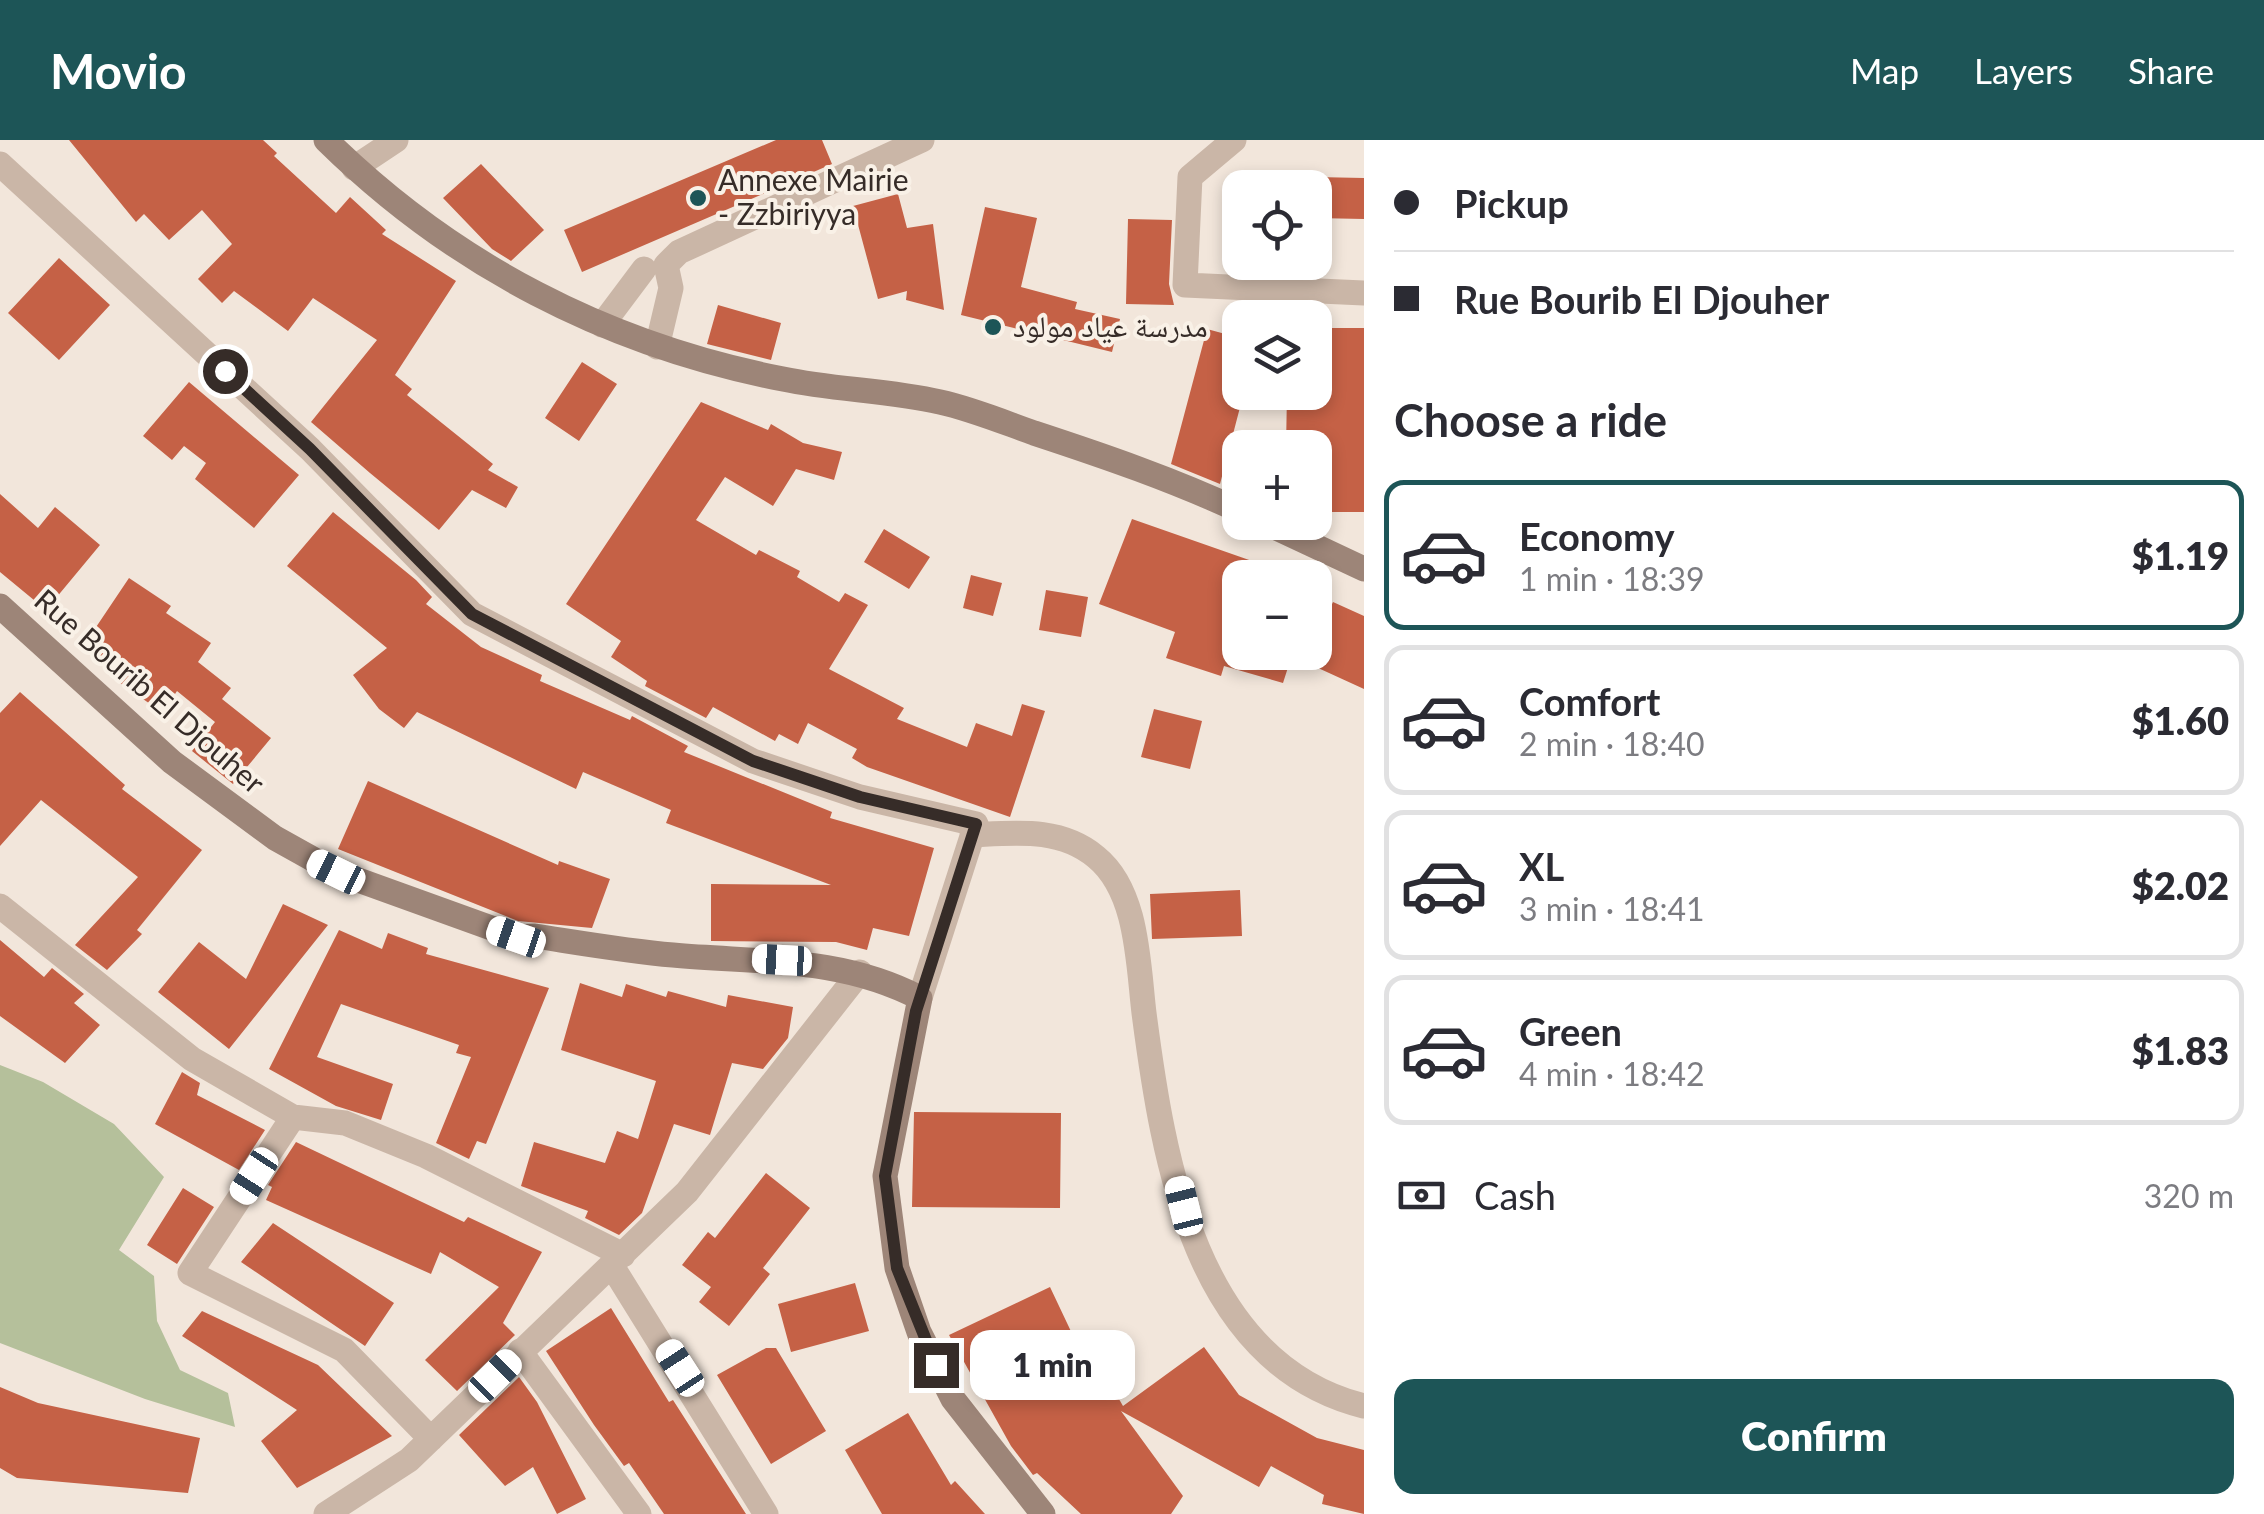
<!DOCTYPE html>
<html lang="en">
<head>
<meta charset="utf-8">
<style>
	body { margin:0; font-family:Lato,"Noto Naskh Arabic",sans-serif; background:#f7f7f7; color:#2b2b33; height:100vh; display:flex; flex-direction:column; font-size:38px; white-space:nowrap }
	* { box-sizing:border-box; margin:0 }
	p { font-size:32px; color:#7c7c81 }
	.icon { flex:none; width:55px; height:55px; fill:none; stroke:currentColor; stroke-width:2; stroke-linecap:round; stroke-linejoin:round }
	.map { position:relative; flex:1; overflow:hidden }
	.details { display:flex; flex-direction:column; background:#fff; width:900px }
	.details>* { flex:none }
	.hud { display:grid; align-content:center; height:220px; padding:0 30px; background:#fff }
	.tools { position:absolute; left:1222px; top:30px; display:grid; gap:20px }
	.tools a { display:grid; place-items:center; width:110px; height:110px; border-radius:20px; background:#fff; box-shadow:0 5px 15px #0003; font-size:50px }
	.end { position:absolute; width:45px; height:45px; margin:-22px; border:12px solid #362c28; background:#fff; box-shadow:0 0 0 5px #fff }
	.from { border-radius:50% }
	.bubble { position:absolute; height:70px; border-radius:20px; background:#fff; box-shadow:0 5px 15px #0003; font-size:32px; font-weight:800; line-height:70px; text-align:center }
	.car { position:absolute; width:30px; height:60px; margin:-30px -15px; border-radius:12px; box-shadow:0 0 8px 2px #0007; background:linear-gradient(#fff 24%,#345 0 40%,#fff 0 76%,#345 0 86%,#fff 0) }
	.hud b { display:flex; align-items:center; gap:35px; height:95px; font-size:38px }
	.hud b+b { border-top:2px solid #e1e1e2 }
	.hud i { width:25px; height:25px; background:#2b2b33 }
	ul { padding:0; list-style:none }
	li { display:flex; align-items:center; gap:30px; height:150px; margin:0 20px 15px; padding:0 10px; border:5px solid #e1e1e2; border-radius:20px }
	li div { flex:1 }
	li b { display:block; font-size:38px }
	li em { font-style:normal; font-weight:800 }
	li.selected { border-color:#1d5557 }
	li>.icon { width:90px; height:90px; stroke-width:1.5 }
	h2 { padding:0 30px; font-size:45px; line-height:120px }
	.pay { display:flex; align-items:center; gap:25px; height:110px; padding:0 30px; font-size:38px }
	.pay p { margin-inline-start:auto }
	.primary-button { display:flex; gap:20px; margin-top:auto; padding:20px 30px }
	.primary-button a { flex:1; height:115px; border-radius:20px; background:#1d5557; color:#fff; font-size:40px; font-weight:800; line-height:115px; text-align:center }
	header { display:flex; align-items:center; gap:60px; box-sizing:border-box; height:140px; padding:0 50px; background:#1d5557; color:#fff }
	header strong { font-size:48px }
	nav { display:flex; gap:55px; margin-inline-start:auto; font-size:35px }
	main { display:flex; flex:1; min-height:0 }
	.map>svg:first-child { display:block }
	.green { fill:#b5c09b }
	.building { fill:#c56146 }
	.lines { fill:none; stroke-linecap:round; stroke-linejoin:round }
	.minor { stroke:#cab6a7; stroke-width:25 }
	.secondary { stroke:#9d8578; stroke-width:25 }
	.route { stroke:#362c28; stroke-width:12 }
	.poi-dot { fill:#1d5557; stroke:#f9f1e7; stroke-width:4 }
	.labels { text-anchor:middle; stroke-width:8; stroke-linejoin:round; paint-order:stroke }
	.poi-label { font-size:30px; fill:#362c28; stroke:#f9f1e7; text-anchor:start }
	.street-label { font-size:30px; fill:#362c28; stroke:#f9f1e7 }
</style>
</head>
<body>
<header>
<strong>Movio</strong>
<nav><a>Map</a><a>Layers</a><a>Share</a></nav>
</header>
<main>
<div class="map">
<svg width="1364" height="1374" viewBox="0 0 1364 1374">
	<rect width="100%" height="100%" fill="#f2e6db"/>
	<path class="green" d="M 0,925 L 43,942 L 114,984 L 164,1037 L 119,1110 L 154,1136 L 157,1181 L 180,1230 L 228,1253 L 235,1287 L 145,1259 L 0,1203 Z"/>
	<path class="building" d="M 69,0 L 263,0 L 277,13 L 274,16 L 336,73 L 350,57 L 386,90 L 382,94 L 456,141 L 395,235 L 412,249 L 407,255 L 493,324 L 488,330 L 518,347 L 506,368 L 472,350 L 439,390 L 370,333 L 311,282 L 377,200 L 313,158 L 288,191 L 234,151 L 222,163 L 198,139 L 232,104 L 202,70 L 169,100 L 144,74 L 136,82 Z
		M 776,0 L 822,0 L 832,24 L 582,132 L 564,90 Z
		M 481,24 L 544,90 L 511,121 L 492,109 L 443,58 Z
		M 1315,37 L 1364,38 L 1364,79 L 1315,78 Z
		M 898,54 L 907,88 L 933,84 L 944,170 L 906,160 L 907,151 L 878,159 L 853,66 Z
		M 985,67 L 1037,78 L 1021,147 L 1077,162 L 1075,169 L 1120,179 L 1112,212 L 961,175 Z
		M 1128,79 L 1172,80 L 1169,144 L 1174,165 L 1126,164 Z
		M 59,118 L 110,165 L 59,220 L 8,173 Z
		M 718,165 L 781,183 L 771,220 L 707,204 Z
		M 1315,188 L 1364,188 L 1364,372 L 1315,372 L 1315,308 L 1286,308 L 1287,252 L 1315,252 Z
		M 1207,189 L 1240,198 L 1240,252 L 1244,252 L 1220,344 L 1171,324 Z
		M 582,222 L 617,244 L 579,301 L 545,278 Z
		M 189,242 L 299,335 L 254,388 L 195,339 L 206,323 L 184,306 L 172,320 L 143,296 Z
		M 701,262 L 768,290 L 771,284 L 803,303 L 842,312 L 834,340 L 796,329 L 773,366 L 725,337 L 696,380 L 756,415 L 759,410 L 800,431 L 797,437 L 839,462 L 845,453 L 868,465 L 829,529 L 904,568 L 897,579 L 967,607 L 976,583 L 1012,596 L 1022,564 L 1045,571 L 1010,677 L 867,627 L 852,618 L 857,609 L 808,583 L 798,604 L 779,594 L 775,601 L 713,567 L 706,578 L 645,546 L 647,541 L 611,517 L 621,501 L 566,464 Z
		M 0,354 L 38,388 L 55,367 L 100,405 L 46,470 L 0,432 Z
		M 333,372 L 416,440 L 432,457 L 426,464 L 481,507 L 542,535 L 540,541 L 630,580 L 632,576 L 688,606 L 684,612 L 832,672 L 830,678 L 934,708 L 909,796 L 873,788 L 867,810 L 836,802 L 711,801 L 711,744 L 831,745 L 666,683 L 671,670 L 583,632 L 576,649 L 417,572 L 404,588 L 379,569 L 353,535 L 387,508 L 287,426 Z
		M 1132,379 L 1286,433 L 1285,438 L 1240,438 L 1240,479 L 1229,512 L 1275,512 L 1291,518 L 1283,543 L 1224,526 L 1221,536 L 1166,518 L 1175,492 L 1099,464 Z
		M 884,389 L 930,417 L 909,449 L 864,422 Z
		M 971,435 L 1002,443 L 993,476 L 963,468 Z
		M 129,438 L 171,466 L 166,473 L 211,503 L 198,522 L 231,548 L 222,559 L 271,598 L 233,644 L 192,611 L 215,582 L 177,551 L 175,554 L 165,547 L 153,566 L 113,538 L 118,531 L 82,508 Z
		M 1046,450 L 1088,457 L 1081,497 L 1039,490 Z
		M 1333,462 L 1364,476 L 1364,549 L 1305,522 L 1309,512 L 1315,512 L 1315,500 Z
		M 20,552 L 125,645 L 122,649 L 202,710 L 137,790 L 142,794 L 107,830 L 75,805 L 138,737 L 41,660 L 0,706 L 0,573 Z
		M 1154,569 L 1202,581 L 1190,629 L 1141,617 Z
		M 368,641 L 558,725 L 559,721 L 610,739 L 592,788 L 518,781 L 338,709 Z
		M 1240,750 L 1242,796 L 1152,799 L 1150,754 Z
		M 283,764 L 328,785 L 229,909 L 158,852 L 199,802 L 246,839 Z
		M 339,790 L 382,809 L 388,793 L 428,808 L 426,814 L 549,848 L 486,1004 L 477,1001 L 469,1019 L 436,1003 L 471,917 L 456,913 L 459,905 L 341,864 L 317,917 L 393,944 L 381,980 L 336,966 L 269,929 Z
		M 0,800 L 44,837 L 52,828 L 84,854 L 74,863 L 100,885 L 65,923 L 0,876 Z
		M 580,843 L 622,857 L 626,844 L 666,857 L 668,851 L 726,867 L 728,855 L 793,867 L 788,898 L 763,929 L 732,923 L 710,995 L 674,984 L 642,1073 L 619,1095 L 585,1078 L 588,1071 L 521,1046 L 534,1002 L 605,1023 L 617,991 L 638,999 L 656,941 L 561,910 Z
		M 182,932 L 200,943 L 197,955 L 265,990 L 239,1030 L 155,984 Z
		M 914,972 L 1061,973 L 1060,1068 L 912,1067 Z
		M 296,1002 L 464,1082 L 468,1077 L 542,1112 L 503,1183 L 515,1195 L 457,1251 L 425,1220 L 499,1147 L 440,1112 L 431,1134 L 266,1060 L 272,1047 L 268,1045 Z
		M 766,1033 L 810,1068 L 763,1128 L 770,1134 L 729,1186 L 699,1162 L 711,1147 L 682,1125 L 708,1092 L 715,1098 Z
		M 183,1048 L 214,1067 L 177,1124 L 147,1105 Z
		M 273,1083 L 394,1163 L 365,1206 L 241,1122 Z
		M 855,1143 L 869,1191 L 791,1212 L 778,1164 Z
		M 1050,1147 L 1085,1221 L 1094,1216 L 1123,1266 L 1204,1207 L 1239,1255 L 1317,1298 L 1364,1310 L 1364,1374 L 1322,1364 L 1324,1355 L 1271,1326 L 1259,1347 L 1121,1271 L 1183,1356 L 1171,1374 L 1081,1374 L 1037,1333 L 1033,1335 L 1011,1306 L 949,1195 Z
		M 611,1168 L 669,1262 L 673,1260 L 746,1374 L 664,1374 L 629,1323 L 624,1326 L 594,1285 L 546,1211 Z
		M 202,1171 L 318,1225 L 392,1296 L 297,1348 L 261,1301 L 297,1270 L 182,1196 Z
		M 766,1208 L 776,1208 L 826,1291 L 771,1324 L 717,1235 Z
		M 519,1237 L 537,1262 L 586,1359 L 557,1374 L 533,1327 L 505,1346 L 459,1295 Z
		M 0,1247 L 38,1263 L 200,1298 L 188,1353 L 17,1338 L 0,1328 Z
		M 908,1273 L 951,1345 L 955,1341 L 985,1374 L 882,1374 L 845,1310 Z"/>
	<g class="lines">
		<path class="minor" d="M 1234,0 L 1190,37 L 1185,145 L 1364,153
			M 0,24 L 310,309 L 472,474 L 753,621 L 860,657 L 976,684 L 920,858
			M 354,28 L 396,0
			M 602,185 L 644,129
			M 657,207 L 671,148 L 666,125 L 679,112 L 922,0
			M 972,695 C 1015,693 1060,687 1096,717 C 1138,751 1138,823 1144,873 C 1163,1019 1195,1224 1364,1266
			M 0,766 L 192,919 L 293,977 L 345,983 L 426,1016 L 623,1115
			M 293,977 L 190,1133 L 344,1210 L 431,1299
			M 612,1126 L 766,1374
			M 520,1211 L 639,1374
			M 326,1374 L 409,1320 L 687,1052 L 860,832"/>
		<path class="secondary" d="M 326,0 C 453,125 608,205 783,239 C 835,250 888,250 940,262 C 972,269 1003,282 1034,293 C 1104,316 1174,340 1240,371
			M 1264,382 L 1364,429
			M 0,466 L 172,622 L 275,698 L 336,732 L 516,797 L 535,796 C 581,803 627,811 673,815 C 760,823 839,816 920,858 L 885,1036 L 897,1128 L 919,1192 L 953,1259 L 1043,1374"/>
	</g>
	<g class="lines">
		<path class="route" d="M 225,231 L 310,309 L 472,474 L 753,621 L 860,657 L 976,684 L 916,871 L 885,1036 L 897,1128 L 936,1225"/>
	</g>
	<g class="poi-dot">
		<circle cx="698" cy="58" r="10"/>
		<circle cx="993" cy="187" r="10"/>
	</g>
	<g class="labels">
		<g class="poi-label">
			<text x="718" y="51">Annexe Mairie<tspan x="718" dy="34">- Zzbiriyya</tspan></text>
			<text x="1013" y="197">مدرسة عياد مولود</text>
		</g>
		<g class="street-label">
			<text transform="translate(149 552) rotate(41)" y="10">Rue Bourib El Djouher</text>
		</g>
	</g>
</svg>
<div class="tools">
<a><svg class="icon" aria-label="locate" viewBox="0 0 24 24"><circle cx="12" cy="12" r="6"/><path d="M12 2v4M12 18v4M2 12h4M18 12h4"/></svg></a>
<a><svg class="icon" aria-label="layers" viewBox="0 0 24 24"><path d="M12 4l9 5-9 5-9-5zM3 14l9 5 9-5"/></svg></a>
<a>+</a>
<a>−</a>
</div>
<i class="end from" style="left:225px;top:231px"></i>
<i class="end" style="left:936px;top:1225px"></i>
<div class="bubble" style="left:970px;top:1190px;width:165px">1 min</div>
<i class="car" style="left:336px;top:732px;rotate:296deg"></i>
<i class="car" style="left:516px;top:797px;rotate:289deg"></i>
<i class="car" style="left:782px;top:820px;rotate:273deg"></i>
<i class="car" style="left:254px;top:1036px;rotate:213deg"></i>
<i class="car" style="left:1184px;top:1066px;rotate:346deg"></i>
<i class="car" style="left:680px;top:1228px;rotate:327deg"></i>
<i class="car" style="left:495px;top:1236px;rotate:45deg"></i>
</div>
<section class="details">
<div class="hud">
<b><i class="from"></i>Pickup</b>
<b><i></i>Rue Bourib El Djouher</b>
</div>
<h2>Choose a ride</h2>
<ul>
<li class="selected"><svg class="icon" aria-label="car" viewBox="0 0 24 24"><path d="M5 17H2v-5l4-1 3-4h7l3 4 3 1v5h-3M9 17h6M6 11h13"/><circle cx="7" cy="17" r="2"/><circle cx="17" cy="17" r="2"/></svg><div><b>Economy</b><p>1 min · 18:39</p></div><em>$1.19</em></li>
<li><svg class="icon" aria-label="car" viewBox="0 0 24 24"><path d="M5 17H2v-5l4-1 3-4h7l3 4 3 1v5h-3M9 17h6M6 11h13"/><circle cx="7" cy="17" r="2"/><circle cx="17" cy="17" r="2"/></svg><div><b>Comfort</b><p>2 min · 18:40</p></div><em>$1.60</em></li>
<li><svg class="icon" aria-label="car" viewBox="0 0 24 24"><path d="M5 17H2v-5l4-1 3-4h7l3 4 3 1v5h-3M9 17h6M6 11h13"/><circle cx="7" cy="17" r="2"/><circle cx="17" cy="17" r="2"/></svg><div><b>XL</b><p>3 min · 18:41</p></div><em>$2.02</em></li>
<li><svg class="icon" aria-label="car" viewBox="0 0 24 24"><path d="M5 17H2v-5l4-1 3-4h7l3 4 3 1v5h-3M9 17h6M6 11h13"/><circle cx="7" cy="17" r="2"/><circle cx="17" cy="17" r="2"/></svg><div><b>Green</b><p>4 min · 18:42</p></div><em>$1.83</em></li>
</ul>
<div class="pay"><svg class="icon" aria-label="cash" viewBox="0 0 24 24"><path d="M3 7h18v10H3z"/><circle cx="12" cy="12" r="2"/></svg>Cash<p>320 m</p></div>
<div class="primary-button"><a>Confirm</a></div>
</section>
</main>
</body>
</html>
